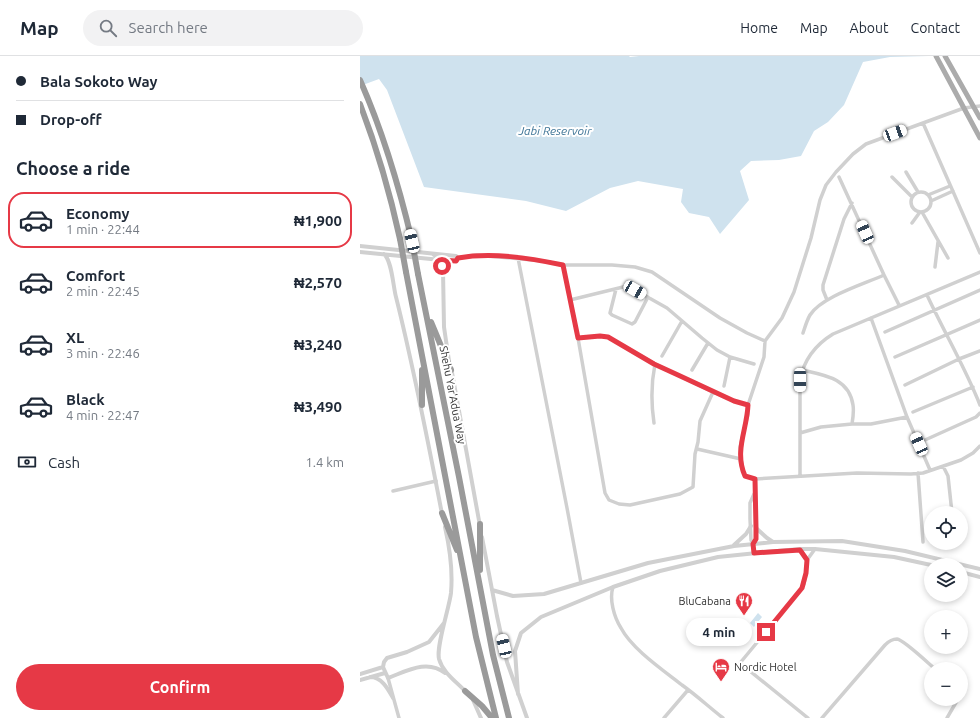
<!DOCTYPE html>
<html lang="en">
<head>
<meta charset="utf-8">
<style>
	body { margin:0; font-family:Ubuntu,sans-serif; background:#f2f2f3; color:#1f2937; height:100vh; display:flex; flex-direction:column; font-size:15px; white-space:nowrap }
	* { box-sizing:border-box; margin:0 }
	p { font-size:13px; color:#747a83 }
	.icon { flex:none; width:22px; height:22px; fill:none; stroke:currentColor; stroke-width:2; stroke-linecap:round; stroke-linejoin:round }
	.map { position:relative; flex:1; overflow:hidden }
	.details { display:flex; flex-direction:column; background:#fff; width:360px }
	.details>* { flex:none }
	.guide { display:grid; align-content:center; height:88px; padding:0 16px; background:#fff }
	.buttons { position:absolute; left:564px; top:450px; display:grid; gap:8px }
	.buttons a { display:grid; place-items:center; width:44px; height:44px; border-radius:50%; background:#fff; box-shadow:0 2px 6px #0003; font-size:20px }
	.end { position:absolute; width:18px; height:18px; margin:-9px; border:5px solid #e63946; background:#fff; box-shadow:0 0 0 2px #fff }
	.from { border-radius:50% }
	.bubble { position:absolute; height:28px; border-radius:14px; background:#fff; box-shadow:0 2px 6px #0003; font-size:13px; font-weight:600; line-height:28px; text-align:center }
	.car { position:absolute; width:12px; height:24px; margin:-12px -6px; border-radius:5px; box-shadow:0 0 3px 1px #0007; background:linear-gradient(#fff 24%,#345 0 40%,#fff 0 76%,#345 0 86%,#fff 0) }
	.guide b { display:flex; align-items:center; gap:14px; height:38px; font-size:15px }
	.guide b+b { border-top:1px solid #e0e1e3 }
	.guide i { width:10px; height:10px; background:#1f2937 }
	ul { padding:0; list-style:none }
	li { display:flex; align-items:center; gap:12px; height:56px; margin:0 8px 6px; padding:0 8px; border:2px solid transparent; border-radius:16px }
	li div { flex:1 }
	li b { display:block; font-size:15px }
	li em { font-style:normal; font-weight:600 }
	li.current { border-color:#e63946 }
	li>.icon { width:36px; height:36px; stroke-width:1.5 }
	h2 { padding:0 16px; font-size:18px; line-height:48px }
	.pay { display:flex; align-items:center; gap:10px; height:44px; padding:0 16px; font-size:15px }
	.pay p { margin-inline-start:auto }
	.primary-button { display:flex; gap:8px; margin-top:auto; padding:8px 16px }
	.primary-button a { flex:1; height:46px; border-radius:24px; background:#e63946; color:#fff; font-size:16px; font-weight:600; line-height:46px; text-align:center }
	header { display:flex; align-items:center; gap:24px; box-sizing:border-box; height:56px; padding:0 20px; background:#fff; border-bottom:1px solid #e0e1e3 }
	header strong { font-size:19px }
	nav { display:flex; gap:22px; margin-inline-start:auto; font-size:14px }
	.search { width:280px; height:36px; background:#f2f2f3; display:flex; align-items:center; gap:10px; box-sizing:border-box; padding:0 14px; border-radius:22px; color:#747a83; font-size:15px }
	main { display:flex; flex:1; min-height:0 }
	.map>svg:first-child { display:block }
	.water { fill:#cfe2ee }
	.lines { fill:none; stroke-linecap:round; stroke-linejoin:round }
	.minor { stroke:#d0d0d0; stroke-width:3.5 }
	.tertiary { stroke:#d0d0d0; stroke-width:4 }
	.primary { stroke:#ababab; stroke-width:5 }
	.motorway { stroke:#9a9a9a; stroke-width:6 }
	.motorway-bridge { stroke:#9a9a9a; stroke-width:6 }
	.route { stroke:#e63946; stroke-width:5 }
	.labels { text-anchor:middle; stroke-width:4; stroke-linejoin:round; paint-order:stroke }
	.street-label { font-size:11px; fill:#333; stroke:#fff }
	.poi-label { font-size:11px; fill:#333; stroke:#fff; text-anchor:end }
	.water-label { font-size:12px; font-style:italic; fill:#3f7597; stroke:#fff }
</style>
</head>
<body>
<header>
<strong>Map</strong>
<div class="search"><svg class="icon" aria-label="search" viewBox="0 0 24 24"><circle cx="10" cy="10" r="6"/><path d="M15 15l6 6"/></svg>Search here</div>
<nav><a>Home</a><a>Map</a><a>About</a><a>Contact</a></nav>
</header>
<main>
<section class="details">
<div class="guide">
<b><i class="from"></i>Bala Sokoto Way</b>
<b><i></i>Drop-off</b>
</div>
<h2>Choose a ride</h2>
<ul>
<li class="current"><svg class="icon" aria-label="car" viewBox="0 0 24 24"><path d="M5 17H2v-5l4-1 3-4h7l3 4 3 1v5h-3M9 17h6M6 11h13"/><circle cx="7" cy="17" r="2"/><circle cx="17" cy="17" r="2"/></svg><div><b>Economy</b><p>1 min · 22:44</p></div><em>₦1,900</em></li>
<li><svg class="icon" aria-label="car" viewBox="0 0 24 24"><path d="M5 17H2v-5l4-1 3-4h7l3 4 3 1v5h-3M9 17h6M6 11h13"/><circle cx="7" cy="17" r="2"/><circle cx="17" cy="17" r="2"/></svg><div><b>Comfort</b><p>2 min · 22:45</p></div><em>₦2,570</em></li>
<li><svg class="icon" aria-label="car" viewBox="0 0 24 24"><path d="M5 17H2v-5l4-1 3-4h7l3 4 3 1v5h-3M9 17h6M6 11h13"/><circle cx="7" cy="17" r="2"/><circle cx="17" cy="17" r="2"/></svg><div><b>XL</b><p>3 min · 22:46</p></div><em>₦3,240</em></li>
<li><svg class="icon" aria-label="car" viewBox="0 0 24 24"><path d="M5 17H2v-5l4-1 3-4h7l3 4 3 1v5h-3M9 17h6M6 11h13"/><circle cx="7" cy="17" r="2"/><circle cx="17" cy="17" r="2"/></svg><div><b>Black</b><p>4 min · 22:47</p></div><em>₦3,490</em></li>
</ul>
<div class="pay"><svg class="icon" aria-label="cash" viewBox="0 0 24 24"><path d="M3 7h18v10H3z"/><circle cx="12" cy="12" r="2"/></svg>Cash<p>1.4 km</p></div>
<div class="primary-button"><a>Confirm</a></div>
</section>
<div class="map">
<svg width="620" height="662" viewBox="0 0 620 662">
	<rect width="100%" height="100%" fill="#fff"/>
	<path class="water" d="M 0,0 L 269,0 L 270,1 L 279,0 L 569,0 L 530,1 L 503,6 L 484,49 L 468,66 L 454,75 L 441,100 L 419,104 L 391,105 L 380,115 L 389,144 L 360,178 L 349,161 L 329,157 L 321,146 L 323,133 L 278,125 L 250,132 L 206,155 L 166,145 L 64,131 L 27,34 L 19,23 L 0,30 Z
		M 398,557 L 402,561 L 394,571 L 390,567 Z"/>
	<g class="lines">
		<path class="minor" d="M 620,50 L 604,52 L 563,67 L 620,197
			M 546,116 L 558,136
			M 479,121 L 524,219 L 539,249
			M 532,121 L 552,141
			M551 146a10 10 0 1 1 20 0a10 10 0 1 1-20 0Z
			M 568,139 L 590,130
			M 571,145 L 593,135
			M 562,156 L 588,202
			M 552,167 L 560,156
			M 98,202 L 117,199 L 183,205 L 203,209 L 252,209 L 275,211 L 292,216 L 360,262 L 387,277 L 405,285
			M 158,202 L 207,452 L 221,527
			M 203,209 L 218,282 L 245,437 L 249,444 L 259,448 L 270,449 L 320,438 L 333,431 L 335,398 L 338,386 L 340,365 L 353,336
			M 575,211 L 578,186
			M 256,233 L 250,257 L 252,259 L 272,268 L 275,266 L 288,241
			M 567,239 C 584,276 605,311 620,349
			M 210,244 L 263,231 L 275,234 L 307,252 L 342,282 L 357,294 L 370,301 L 394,308
			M 467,244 L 463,234 L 463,229 L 484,163 L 492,147
			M 511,262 L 547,361 L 570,414
			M 525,276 L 620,234
			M 443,277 C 445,271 447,264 450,259 C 461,241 504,228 524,219
			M 218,282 L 240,280 L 248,281 L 295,308 L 353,336 L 374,345 L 388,349
			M 302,300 L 322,265
			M 535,301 L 620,264
			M 332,314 L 348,287
			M 442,314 C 464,319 489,322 493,349 C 494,355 493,362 492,368
			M 545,329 L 599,303 L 620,295
			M 364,330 L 370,301
			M 553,356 L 613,331
			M 294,367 C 291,347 291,328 295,308
			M 440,377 L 461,371 L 492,368 L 511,368 L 547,361
			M 565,384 L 616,361 L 620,357
			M 337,393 L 381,403
			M 583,410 L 588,420 L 592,457
			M 558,417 L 563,486
			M 440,420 L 440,324 C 444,303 455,289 473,278 L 620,216
			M 395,423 L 385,420 L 382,413 L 380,391 L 388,358 L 388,349 L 404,301 L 405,285 L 422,262 L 434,236 L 451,182 L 460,144 L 466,129 L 476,116 L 493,98 L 506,88 L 563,67
			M 33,435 L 76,425
			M 394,438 L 390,447 L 390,463 L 391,484 L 393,488 L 394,497
			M 595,487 L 595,488
			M 393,488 L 396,483 L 395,423 L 497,417 L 551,418 L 563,417 L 601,404 L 613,397 L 620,390
			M 440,493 L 447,504
			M 253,531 C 249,543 254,561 261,572 C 272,593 303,614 322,629 C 336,639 349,651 363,662
			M 28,622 L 39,662
			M 304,662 L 328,634
			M 448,662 L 380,607 L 439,536 L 444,528 L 446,517 L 447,504 L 455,493
			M 462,662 L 525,589 C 528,586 532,583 537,583 C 544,584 568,607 575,613
			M 587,662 L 598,643"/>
		<path class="tertiary" d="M 0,190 L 96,200 L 98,202 L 96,205 L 91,205 L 0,196
			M 24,198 C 32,205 33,230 36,241 C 54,313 68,385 82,458
			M 73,198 L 80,203 L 83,214 L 84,271 L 89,305
			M 91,311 L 120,470
			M 85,471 C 90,493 93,514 91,537 C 89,553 76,590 79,603 C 83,617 97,626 106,636
			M 396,472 L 407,482 L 413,486
			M 122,481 L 137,560 L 147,606 L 167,662
			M 374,489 L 386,478 L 391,470
			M 601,516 L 620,521
			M 132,534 L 153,540 L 184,538 L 288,507 L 374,490 L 413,486 L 482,485 L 545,495 L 620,513
			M 23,611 L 28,622 C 47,615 67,603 85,617
			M 23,611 L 24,606 L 27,602 L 47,596 L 69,586 L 84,567
			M 0,618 L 23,611
			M 10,621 C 22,621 28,633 33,642
			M 0,624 L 25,617
			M 158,638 L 155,595 L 161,577 L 181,561 L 253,531 L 300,515 L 358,501 L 406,496 L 440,493 L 455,493 L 534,501 L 571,509
			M 113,644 L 121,662"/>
		<path class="primary" d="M 576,0 L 620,82
			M 585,0 L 620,62"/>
		<path class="motorway" d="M 0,24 C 23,76 39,130 52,185
			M 0,48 C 17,92 30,137 40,183
			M 46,216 L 116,581 L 136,662
			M 58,218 L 99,421 L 133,599 L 149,662
			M 71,266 L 91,314
			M 62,349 L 62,314
			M 82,457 L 97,494
			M 120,514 L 120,468
			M 105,635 L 122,650 L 132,662"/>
		<path class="motorway-bridge" d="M 40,183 L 46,216
			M 52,185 L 58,218"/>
	</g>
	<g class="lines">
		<path class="route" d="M 82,210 L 81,204 L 96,205 L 98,202 C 132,196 169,202 203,209 L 218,282 L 240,280 L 248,281 L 294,308 L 318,319 L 374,345 L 388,349 C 387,374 374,395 385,420 L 395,423 L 396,472 L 396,483 L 393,488 L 394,497 L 440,494 L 447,504 L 446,517 L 442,532 L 406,576"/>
	</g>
	<defs>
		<symbol id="restaurant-pin" viewBox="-11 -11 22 30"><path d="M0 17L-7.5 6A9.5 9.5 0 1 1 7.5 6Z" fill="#e63946" stroke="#fff"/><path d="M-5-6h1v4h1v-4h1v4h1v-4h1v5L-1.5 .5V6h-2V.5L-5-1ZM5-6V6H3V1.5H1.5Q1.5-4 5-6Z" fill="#fff"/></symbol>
		<symbol id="hotel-pin" viewBox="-11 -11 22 30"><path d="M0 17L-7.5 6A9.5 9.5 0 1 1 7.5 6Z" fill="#e63946" stroke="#fff"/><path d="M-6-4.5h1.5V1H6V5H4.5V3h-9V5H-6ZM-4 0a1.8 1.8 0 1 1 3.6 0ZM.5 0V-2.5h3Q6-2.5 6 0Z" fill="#fff"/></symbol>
	</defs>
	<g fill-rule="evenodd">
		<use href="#restaurant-pin" x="374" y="535" width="20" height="27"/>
		<use href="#hotel-pin" x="351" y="601" width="20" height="27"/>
	</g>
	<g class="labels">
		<g class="street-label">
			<text transform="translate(93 339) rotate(79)" y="4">Shehu Yar'Adua Way</text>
		</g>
		<g class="poi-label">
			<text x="371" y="549">BluCabana</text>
			<text x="374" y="615" text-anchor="start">Nordic Hotel</text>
		</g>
		<g class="water-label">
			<text x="195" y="79">Jabi Reservoir</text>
		</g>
	</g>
</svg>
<div class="buttons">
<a><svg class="icon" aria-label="locate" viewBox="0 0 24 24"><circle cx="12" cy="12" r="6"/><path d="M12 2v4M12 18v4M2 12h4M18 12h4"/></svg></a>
<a><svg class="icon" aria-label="layers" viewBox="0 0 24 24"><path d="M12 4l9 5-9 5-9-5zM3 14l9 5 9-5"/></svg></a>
<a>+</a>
<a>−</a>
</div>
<i class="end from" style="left:82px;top:210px"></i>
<i class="end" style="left:406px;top:576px"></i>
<div class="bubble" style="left:326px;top:562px;width:66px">4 min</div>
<i class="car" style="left:535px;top:77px;rotate:70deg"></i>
<i class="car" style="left:505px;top:176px;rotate:336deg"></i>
<i class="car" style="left:52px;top:185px;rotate:347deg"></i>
<i class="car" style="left:275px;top:234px;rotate:120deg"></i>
<i class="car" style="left:440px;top:324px;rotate:180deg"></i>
<i class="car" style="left:559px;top:388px;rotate:336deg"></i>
<i class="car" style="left:144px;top:590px;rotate:347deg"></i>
</div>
</main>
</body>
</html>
